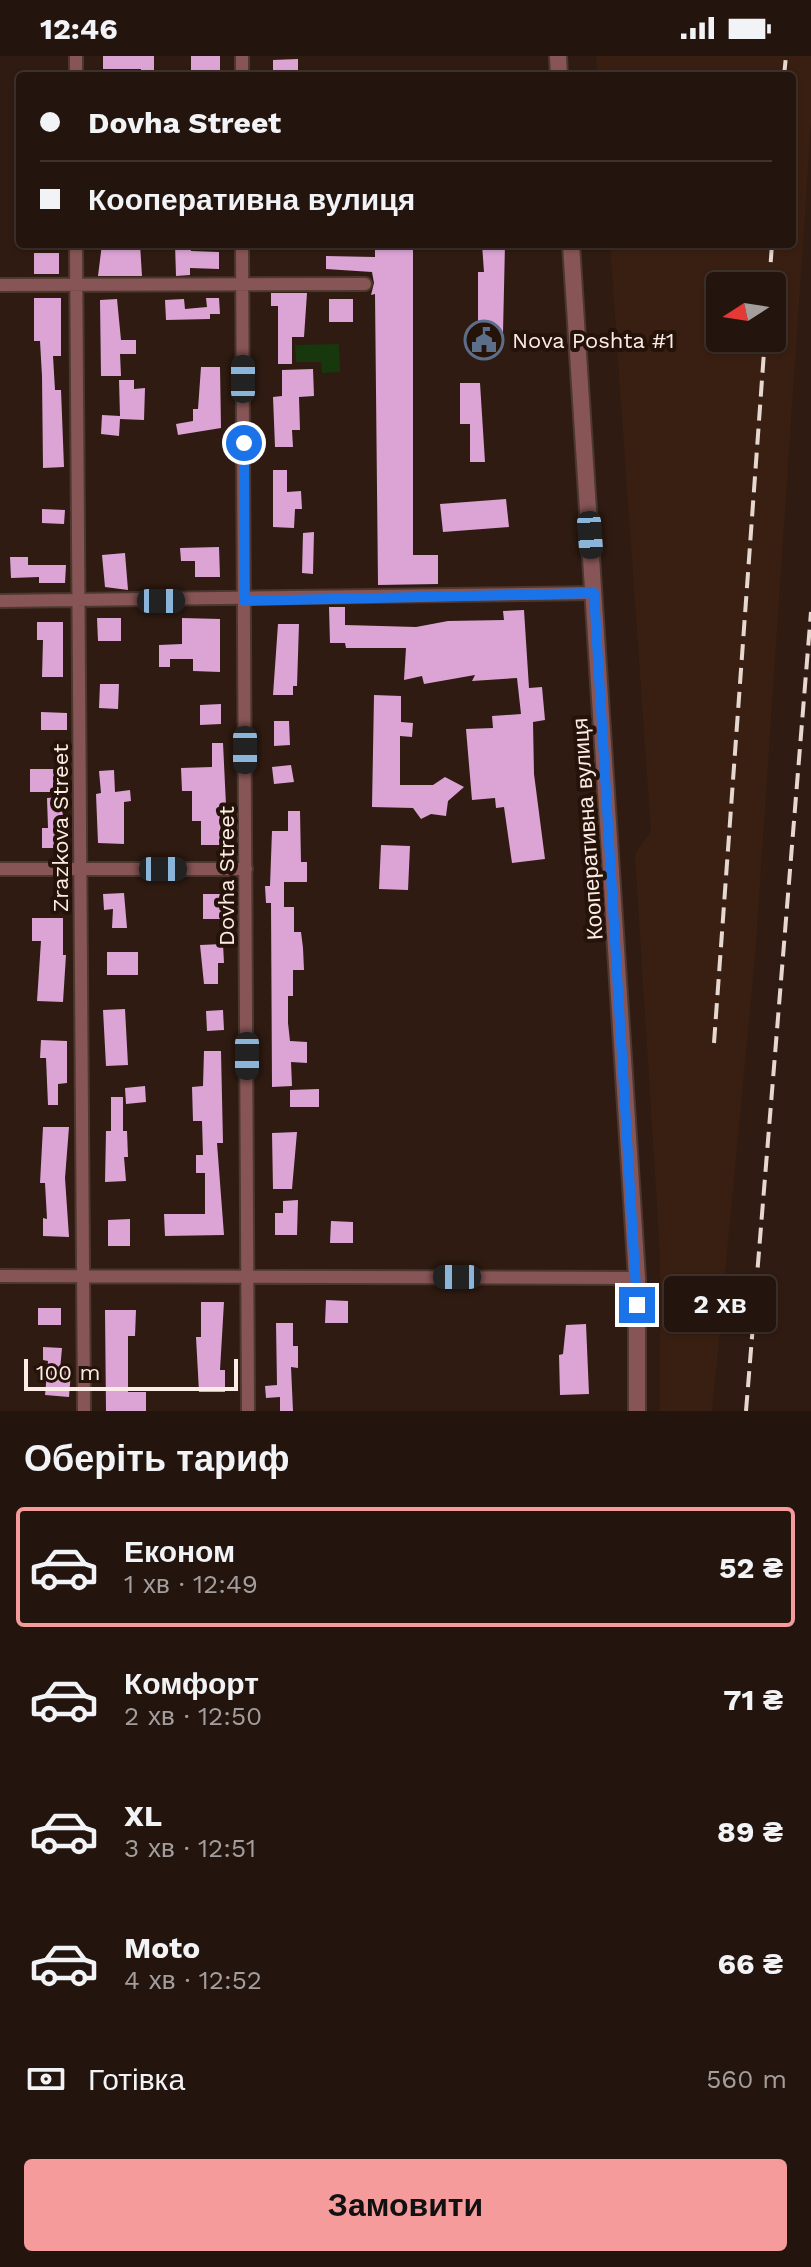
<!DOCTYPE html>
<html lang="uk">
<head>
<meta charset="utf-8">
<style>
	body { margin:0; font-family:"Work Sans",sans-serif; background:#2b1d16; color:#f1f3f6; height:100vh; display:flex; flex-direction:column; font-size:30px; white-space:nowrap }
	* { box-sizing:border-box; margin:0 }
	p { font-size:26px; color:#a39e9d }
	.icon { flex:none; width:44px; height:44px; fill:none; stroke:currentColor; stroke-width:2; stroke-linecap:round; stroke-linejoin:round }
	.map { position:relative; height:1355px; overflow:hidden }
	.details { display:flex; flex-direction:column; background:#23140d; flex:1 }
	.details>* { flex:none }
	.hud { position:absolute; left:16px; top:16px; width:780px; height:176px; border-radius:8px; box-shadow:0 2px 6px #0004,0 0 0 2px #40332e; display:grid; align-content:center; height:176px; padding:0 24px; background:#23140d }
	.needle { width:52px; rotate:258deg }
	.controls { position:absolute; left:706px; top:216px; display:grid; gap:16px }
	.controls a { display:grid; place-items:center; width:80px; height:80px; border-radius:8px; background:#23140d; box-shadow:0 2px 6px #0004,0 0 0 2px #40332e; font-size:40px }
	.scale { position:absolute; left:24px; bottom:20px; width:214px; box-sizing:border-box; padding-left:8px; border:4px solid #fbede6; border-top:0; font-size:22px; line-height:28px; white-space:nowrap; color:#fbede6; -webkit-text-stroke:6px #251208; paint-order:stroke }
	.end { position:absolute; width:36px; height:36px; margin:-18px; border:10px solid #1a73e8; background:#fff; box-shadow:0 0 0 4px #fff }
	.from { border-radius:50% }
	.bubble { position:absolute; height:56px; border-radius:8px; background:#23140d; box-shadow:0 2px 6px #0004,0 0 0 2px #40332e; font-size:26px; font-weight:700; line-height:56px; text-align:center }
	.car { position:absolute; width:24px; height:48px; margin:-24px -12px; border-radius:10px; box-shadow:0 0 6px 2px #0007; background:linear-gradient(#222 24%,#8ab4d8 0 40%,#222 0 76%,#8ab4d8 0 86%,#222 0) }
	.hud b { display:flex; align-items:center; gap:28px; height:76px; font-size:30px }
	.hud b+b { border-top:2px solid #40332e }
	.hud i { width:20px; height:20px; background:#f1f3f6 }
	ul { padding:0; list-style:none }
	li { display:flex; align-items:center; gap:24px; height:120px; margin:0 16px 12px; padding:0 8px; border:4px solid transparent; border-radius:8px }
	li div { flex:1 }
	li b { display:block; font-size:30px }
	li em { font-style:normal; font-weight:700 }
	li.selected { border-color:#f59b9b }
	li>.icon { width:72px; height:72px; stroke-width:1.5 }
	h2 { padding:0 24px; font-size:36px; line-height:96px }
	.pay { display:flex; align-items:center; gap:20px; height:88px; padding:0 24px; font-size:30px }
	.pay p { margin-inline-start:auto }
	.button { display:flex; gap:16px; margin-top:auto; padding:16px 24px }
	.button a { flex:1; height:92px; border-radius:8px; background:#f59b9b; color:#111; font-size:32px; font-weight:700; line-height:92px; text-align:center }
	.status { display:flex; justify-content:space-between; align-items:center; height:56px; padding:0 40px; background:#23140d; direction:ltr }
	.status svg { height:22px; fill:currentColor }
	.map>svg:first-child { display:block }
	.built { fill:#391f11; fill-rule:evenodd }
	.green { fill:#16380c }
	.building { fill:#dba4d5 }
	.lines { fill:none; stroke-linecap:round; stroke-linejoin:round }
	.minor-casing { stroke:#4c382f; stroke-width:16 }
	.tertiary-casing { stroke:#4c382f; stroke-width:20 }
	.minor { stroke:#885556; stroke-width:12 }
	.tertiary { stroke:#885556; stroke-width:16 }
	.rail { stroke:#e6d7d0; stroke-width:4; stroke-dasharray:16 8; stroke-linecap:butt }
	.route { stroke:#1a73e8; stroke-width:10 }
	.labels { text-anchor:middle; stroke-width:8; stroke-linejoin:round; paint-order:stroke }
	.poi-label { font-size:22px; fill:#fbede6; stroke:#251208; text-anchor:start }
	.street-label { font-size:22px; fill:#fbede6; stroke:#251208 }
</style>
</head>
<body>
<div class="status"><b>12:46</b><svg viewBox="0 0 49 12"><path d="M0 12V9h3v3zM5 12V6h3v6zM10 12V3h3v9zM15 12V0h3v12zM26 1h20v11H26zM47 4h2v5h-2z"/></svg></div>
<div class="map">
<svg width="811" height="1355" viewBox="0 0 811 1355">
	<rect width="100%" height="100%" fill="#2f1b11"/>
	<path class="built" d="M 596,0 L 811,0 L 811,68 L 755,901 L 712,1355 L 660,1355 L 660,1197 L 635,798 L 651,775 L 610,188 L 792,188 L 792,20 L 598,20 ZM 720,230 L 772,230 L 772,282 L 720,282 Z"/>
	<path class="green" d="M 339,288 L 340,316 L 322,317 L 321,306 L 296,306 L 295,289 Z"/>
	<path class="building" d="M 103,0 L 154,0 L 154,18 L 141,18 L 141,13 L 103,13 Z
		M 191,0 L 220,0 L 220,20 L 191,20 Z
		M 298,3 L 298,20 L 273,20 L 273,4 Z
		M 102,188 L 140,188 L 142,220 L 98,220 Z
		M 175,188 L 190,188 L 191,195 L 219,196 L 219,213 L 190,212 L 190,219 L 176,220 Z
		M 375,188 L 413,188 L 413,499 L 438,499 L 438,528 L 378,529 L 375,238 L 371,239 L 374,227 L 372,216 L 326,213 L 326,200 L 375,201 Z
		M 482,188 L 505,188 L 503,277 L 478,277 L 478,216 L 484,216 Z
		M 34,197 L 59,197 L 59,218 L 34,218 Z
		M 271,237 L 307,237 L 304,281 L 292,281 L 292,308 L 278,308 L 278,250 L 271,250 Z
		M 34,242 L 61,242 L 61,300 L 53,300 L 55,334 L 61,334 L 64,411 L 43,412 L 42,320 L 40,285 L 34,285 Z
		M 206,242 L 219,242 L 220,258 L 210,258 L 210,263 L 166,264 L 165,244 L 184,243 L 185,253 L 207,251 Z
		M 117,243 L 121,284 L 136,284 L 136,298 L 120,298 L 121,320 L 101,320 L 100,244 Z
		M 329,243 L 353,243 L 353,266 L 329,266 Z
		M 201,311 L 220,311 L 221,372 L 178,379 L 176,368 L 193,365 L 193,353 L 198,353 Z
		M 313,313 L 314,340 L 299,341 L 300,374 L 292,374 L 293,391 L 275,391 L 273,341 L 282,340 L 282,314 Z
		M 119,324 L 134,324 L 134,333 L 145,332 L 144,364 L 120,363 L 119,380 L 101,378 L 102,359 L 120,360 Z
		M 460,327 L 480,327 L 485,406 L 470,406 L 470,368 L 460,368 Z
		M 273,414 L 287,414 L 287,436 L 301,435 L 302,453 L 295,453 L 294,472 L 273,471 Z
		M 506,443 L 509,471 L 443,476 L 440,448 Z
		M 42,453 L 65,454 L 64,468 L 42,467 Z
		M 314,476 L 313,518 L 302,517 L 303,477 Z
		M 219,491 L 220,521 L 195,521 L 195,505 L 181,505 L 180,492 Z
		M 125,497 L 128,534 L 105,531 L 102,499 Z
		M 10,501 L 28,501 L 28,509 L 66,509 L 65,527 L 39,527 L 39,521 L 11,522 Z
		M 329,551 L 345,551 L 345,569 L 416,571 L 448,565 L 504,564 L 503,555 L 524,554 L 529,632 L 542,631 L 545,664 L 533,666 L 534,718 L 545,803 L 512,807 L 504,751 L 496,752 L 495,742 L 472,744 L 466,673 L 493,672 L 492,660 L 521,658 L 517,622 L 472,625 L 475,619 L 424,628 L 422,620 L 404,624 L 406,592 L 346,592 L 345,587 L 330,587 Z
		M 97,562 L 121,562 L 121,585 L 98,585 Z
		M 182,562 L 220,563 L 220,616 L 193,615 L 193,603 L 170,603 L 170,611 L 159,611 L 159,589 L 182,588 Z
		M 37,566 L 63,566 L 63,621 L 42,621 L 43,584 L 37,584 Z
		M 278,568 L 299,568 L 297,630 L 293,630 L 293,639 L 273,639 Z
		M 100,628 L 119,628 L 118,653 L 99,652 Z
		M 374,639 L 401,640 L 401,666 L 413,667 L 412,681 L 400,680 L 400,729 L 433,729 L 445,721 L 464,731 L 448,745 L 446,760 L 431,758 L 421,763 L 413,752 L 372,751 Z
		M 221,648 L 221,668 L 200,669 L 200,649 Z
		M 41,656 L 67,657 L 67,674 L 41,674 Z
		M 274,665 L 289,665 L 290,689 L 274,690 Z
		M 212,687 L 223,687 L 226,749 L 220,749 L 221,789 L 201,789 L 201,765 L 192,765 L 192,735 L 182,735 L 181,712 L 212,711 Z
		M 291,709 L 294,726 L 274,728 L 272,711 Z
		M 30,713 L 56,713 L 56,736 L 30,736 Z
		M 114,714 L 115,736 L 130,734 L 131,745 L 124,746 L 124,788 L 98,787 L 96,738 L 101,737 L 99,715 Z
		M 62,741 L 64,792 L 42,792 L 42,772 L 48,772 L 47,742 Z
		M 288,755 L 300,755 L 301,806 L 307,806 L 307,826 L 284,826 L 284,851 L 294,851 L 294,876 L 301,876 L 303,892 L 304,914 L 293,914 L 293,940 L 288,940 L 288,967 L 290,985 L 307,986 L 307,1007 L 291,1006 L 292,1030 L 272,1031 L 271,847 L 266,847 L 265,830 L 270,830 L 272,775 L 288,775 Z
		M 381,789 L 410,790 L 408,834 L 379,833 Z
		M 124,837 L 127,872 L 112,872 L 113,853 L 104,854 L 103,838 Z
		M 203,838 L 222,838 L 222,863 L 203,863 Z
		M 32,862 L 63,862 L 63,899 L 66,899 L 63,946 L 37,945 L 41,885 L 32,885 Z
		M 223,888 L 224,907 L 218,907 L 218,928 L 204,928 L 200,889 Z
		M 107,896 L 138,896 L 138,919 L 107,919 Z
		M 125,953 L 128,1009 L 106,1010 L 103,954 Z
		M 223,954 L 224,974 L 207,975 L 206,955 Z
		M 41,984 L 67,985 L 67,1027 L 58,1028 L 58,1049 L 48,1049 L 46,1002 L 40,1002 Z
		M 204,995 L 221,995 L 223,1087 L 217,1087 L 224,1179 L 165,1180 L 164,1158 L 205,1158 L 205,1117 L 196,1117 L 196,1099 L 203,1099 L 202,1065 L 193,1065 L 192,1031 L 203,1030 Z
		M 145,1030 L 146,1046 L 126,1048 L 125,1032 Z
		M 319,1033 L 319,1051 L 290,1051 L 290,1034 Z
		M 111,1041 L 123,1041 L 123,1075 L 127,1075 L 128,1101 L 124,1101 L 126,1125 L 105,1126 L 106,1075 L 111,1075 Z
		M 43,1071 L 69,1071 L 65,1122 L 69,1181 L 43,1180 L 43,1162 L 47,1163 L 45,1127 L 40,1127 Z
		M 297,1076 L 292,1133 L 273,1133 L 272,1077 Z
		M 298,1144 L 297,1179 L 275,1179 L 275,1157 L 283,1157 L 283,1145 Z
		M 130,1163 L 130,1190 L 108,1190 L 108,1164 Z
		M 331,1165 L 353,1166 L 353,1187 L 330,1187 Z
		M 326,1244 L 348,1245 L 348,1267 L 325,1267 Z
		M 201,1246 L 224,1246 L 220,1314 L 225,1314 L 225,1336 L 199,1336 L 196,1281 L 201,1281 Z
		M 38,1252 L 61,1252 L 61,1269 L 38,1269 Z
		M 105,1254 L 136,1254 L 135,1280 L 128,1280 L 128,1336 L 146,1336 L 146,1355 L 106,1355 Z
		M 276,1267 L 293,1267 L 293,1290 L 298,1290 L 298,1312 L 291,1311 L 293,1355 L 280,1355 L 280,1341 L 266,1342 L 265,1330 L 277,1329 Z
		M 586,1268 L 589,1338 L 560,1339 L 559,1299 L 563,1298 L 566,1269 Z
		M 43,1291 L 62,1292 L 60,1314 L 71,1315 L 69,1341 L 45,1339 L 48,1305 L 43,1304 Z"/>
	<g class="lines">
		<defs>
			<path id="minor" d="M 76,0 L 76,20
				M 242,0 L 242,20
				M 76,188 L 84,1355
				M 242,188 L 248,1355
				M 0,229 L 365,228
				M 0,545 L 594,537
				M 0,813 L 246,813
				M 0,1220 L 637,1222"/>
			<path id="tertiary" d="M 558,0 L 559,20
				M 571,188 L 637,1222 L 637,1355"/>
		</defs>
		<use href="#minor" class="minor-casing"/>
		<use href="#tertiary" class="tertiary-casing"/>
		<use href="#minor" class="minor"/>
		<use href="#tertiary" class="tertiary"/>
		<path class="rail" d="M 784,20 L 786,0
			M 769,230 L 772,188
			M 714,987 L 765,282
			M 746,1355 L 811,556"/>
	</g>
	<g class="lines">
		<path class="route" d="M 244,387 L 244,545 L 594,537 L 637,1249"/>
	</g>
	<defs>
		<symbol id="civic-ring" viewBox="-11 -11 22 22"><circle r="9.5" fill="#251208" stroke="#5c6f8a" stroke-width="1.5"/><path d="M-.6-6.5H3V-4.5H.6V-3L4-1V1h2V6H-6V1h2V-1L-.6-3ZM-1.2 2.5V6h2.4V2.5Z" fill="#5c6f8a"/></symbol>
	</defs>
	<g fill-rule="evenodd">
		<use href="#civic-ring" x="462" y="262" width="44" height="44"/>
	</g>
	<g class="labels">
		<g class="poi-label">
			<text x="512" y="292">Nova Poshta #1</text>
		</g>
		<g class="street-label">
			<text transform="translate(60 772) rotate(-90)" y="8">Zrazkova Street</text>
			<text transform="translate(587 773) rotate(-94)" y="8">Кооперативна вулиця</text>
			<text transform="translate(226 820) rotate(-90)" y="8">Dovha Street</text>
		</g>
	</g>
</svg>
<div class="controls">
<a><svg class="needle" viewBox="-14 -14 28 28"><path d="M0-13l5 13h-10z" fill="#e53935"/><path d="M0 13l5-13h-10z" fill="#a39e9d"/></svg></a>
</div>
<div class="scale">100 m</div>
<i class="end from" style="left:244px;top:387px"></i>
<i class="end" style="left:637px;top:1249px"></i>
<div class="bubble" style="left:664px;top:1220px;width:112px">2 хв</div>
<i class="car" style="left:243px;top:323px;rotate:0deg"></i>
<i class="car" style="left:590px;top:479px;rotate:176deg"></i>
<i class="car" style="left:161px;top:545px;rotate:90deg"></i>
<i class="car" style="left:245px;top:694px;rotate:180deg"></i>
<i class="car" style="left:163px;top:813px;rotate:90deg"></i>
<i class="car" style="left:247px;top:1000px;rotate:180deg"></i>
<i class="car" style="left:457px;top:1221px;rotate:270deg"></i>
<div class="hud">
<b><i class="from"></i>Dovha Street</b>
<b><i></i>Кооперативна вулиця</b>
</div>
</div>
<section class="details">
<h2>Оберіть тариф</h2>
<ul>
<li class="selected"><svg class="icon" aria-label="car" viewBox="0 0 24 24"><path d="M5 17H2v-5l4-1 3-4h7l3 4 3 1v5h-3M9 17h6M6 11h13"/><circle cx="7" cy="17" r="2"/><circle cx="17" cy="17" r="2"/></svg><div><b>Економ</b><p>1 хв · 12:49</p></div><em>52 ₴</em></li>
<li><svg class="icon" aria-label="car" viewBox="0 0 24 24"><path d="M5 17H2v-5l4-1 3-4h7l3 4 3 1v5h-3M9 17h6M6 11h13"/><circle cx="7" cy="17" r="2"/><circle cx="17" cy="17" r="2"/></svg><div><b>Комфорт</b><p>2 хв · 12:50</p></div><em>71 ₴</em></li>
<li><svg class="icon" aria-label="car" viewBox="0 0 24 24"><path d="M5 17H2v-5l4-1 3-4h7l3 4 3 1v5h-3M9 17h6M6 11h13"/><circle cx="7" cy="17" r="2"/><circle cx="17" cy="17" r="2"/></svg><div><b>XL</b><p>3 хв · 12:51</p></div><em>89 ₴</em></li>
<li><svg class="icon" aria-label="car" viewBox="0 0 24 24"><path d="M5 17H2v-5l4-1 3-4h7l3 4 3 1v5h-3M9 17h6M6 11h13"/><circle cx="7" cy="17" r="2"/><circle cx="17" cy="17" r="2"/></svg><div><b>Moto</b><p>4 хв · 12:52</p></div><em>66 ₴</em></li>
</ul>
<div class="pay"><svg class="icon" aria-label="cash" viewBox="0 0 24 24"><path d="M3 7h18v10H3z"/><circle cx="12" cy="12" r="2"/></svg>Готівка<p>560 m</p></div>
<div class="button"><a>Замовити</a></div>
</section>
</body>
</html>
